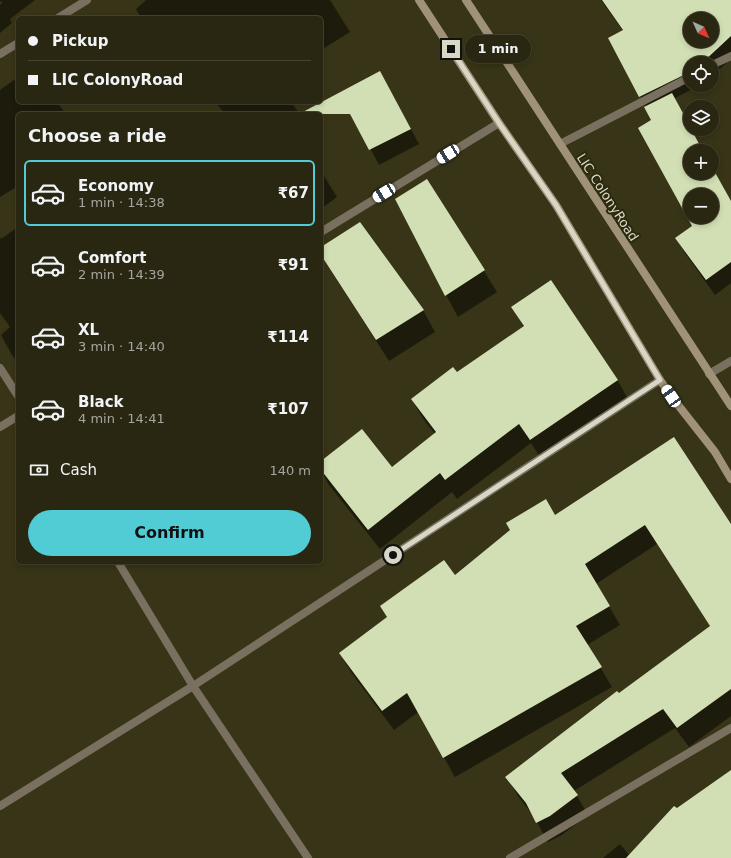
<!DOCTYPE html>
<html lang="en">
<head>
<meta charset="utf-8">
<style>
	body { margin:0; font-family:"DejaVu Sans",sans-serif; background:#312f1a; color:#f1f3f6; height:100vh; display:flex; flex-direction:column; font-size:15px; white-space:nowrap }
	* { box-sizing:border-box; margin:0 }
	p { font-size:13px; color:#a5a59f }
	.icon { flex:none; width:22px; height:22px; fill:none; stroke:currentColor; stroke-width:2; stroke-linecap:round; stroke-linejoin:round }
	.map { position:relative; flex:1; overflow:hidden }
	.details { position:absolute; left:16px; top:112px; width:307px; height:452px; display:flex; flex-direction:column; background:#292711; border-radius:6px; box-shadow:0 2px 6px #0003,0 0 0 1px #454431 }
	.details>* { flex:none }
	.guide { position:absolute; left:16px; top:16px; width:307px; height:88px; border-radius:6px; box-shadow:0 2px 6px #0003,0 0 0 1px #454431; display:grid; align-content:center; height:88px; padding:0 12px; background:#292711 }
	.needle { width:26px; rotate:135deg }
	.tools { position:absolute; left:683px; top:12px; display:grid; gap:8px }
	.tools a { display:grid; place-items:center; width:36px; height:36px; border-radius:50%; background:#292711; box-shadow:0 2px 6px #0003,0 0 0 1px #454431; font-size:20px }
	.end { position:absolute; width:18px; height:18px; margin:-9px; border:5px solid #d8d7c6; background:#111; box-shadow:0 0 0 2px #111 }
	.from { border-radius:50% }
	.bubble { position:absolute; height:28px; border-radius:14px; background:#292711; box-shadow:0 2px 6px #0003,0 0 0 1px #454431; font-size:13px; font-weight:600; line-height:28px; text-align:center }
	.car { position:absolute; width:12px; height:24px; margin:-12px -6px; border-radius:5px; box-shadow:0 0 3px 1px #0007; background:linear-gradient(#fff 24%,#345 0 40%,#fff 0 76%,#345 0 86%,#fff 0) }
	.guide b { display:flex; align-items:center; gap:14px; height:38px; font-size:15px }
	.guide b+b { border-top:1px solid #454431 }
	.guide i { width:10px; height:10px; background:#f1f3f6 }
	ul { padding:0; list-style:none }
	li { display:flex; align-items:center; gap:12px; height:66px; margin:0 8px 6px; padding:0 4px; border:2px solid transparent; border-radius:6px }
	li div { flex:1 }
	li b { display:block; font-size:15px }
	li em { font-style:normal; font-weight:600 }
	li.current { border-color:#51ccd5 }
	li>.icon { width:36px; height:36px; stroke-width:1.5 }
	h2 { padding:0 12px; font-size:18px; line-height:48px }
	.pay { display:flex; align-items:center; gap:10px; height:44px; padding:0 12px; font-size:15px }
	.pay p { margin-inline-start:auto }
	.action { display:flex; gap:8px; margin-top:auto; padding:8px 12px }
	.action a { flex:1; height:46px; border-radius:24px; background:#51ccd5; color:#111; font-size:16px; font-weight:600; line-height:46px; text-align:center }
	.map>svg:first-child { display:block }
	.shadow { fill:#0007; fill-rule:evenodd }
	.building { fill:#d2dfb4; fill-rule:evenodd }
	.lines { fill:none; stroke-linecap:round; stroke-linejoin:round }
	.minor { stroke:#797060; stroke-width:8 }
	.secondary { stroke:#a09278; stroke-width:8 }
	.route { stroke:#d8d7c6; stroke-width:5 }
	.labels { text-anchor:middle; stroke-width:4; stroke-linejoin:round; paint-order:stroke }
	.street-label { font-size:13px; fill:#d8d7c6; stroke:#2d2a0d }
</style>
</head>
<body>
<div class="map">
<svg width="731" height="858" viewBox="0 0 731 858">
	<rect width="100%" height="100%" fill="#373417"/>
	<path class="shadow" d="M 0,0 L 35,0 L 10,19 L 12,23 L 0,33 L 0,5 L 2,3 L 2,1 L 0,2 Z
		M 146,0 L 330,0 L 350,32 L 321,50 L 321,18 L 141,18 L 136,9 Z
		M 601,0 L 731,0 L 731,59 L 712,76 L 712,63 L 690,63 L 690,85 L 703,85 L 701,87 L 696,87 L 649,112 L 609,39 L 623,31 ZM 690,19 L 712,19 L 712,41 L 690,41 Z
		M 380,72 L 419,144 L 379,165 L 341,93 Z
		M 18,77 L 18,102 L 57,102 L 66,114 L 18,114 L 18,186 L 0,197 L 0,90 Z
		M 215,102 L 291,102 L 300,114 L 225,114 Z
		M 690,128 L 703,151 L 690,151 L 690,173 L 712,173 L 712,168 L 731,203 L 731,283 L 715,295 L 685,253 L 676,238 L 693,226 L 646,141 ZM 690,195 L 712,195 L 712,217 L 690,217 Z
		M 321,171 L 337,197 L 321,209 Z
		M 427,180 L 484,271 L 497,292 L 458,317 L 446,295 L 396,200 Z
		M 18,227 L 18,363 L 12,355 L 1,335 L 10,327 L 0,313 L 0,237 L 1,239 Z
		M 321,248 L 423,310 L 435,332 L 389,361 L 331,271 L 321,253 Z
		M 551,281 L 618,381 L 629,401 L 542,460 L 531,443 L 457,499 L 452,492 L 380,549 L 329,485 L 321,470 L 321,462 L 392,468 L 435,434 L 424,420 L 412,400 L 457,373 L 524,327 L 512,308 Z
		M 555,516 L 731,526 L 731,716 L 689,747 L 675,728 L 574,791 L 588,815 L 562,835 L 548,842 L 534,817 L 518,796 L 507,777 L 711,627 L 657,544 L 596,584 L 620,625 L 587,645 L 612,687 L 455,777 L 418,712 L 394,730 L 351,672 L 340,653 L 454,576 Z
		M 731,772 L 731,858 L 603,858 L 620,844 L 630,856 L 677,810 Z"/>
	<path class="building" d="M 602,0 L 731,0 L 731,36 L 702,63 L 690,63 L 690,72 L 639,97 L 608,38 L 623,30 ZM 690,19 L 712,19 L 712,41 L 690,41 Z
		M 380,71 L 411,129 L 369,150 L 350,114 L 299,114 Z
		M 672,93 L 690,126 L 690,129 L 691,129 L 703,151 L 690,151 L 690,173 L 712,173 L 712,167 L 731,201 L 731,262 L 706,280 L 675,238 L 692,226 L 638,128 L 651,120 L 644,107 ZM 690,195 L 712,195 L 712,217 L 690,217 Z
		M 427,179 L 485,270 L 445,296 L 395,199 Z
		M 360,222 L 424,310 L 376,340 L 321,255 L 321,247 Z
		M 551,280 L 618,380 L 530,440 L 519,424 L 445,480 L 440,473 L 368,530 L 321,470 L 321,461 L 362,429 L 392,467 L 436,432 L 411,399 L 453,367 L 457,372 L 524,326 L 511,307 Z
		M 674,437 L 731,524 L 731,689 L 677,728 L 663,709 L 561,773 L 578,795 L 550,816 L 536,823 L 526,803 L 505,777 L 617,691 L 619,693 L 710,626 L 645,525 L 585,564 L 610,606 L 576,626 L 602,667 L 443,758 L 407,693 L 382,711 L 339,653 L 387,617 L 380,606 L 444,560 L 455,575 L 510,530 L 506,523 L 546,499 L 555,515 Z
		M 731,770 L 731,858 L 626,858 L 674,806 L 677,808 Z"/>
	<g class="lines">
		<path class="minor" d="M 58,18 L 87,0
			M 0,54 L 18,43
			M 712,65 L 731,56
			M 560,144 L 690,77
			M 321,232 L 499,123
			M 0,368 L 18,396
			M 709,374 L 731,361
			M 0,427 L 18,416
			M 118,562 L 193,686 L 308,858
			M 0,806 L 193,686 L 660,380
			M 510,858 L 731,728"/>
		<path class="secondary" d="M 419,0 L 499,123 L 556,205 L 660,380 L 671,396 L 715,452 L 731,479
			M 466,0 L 731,406"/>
	</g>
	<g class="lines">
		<path class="route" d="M 393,555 L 660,380 L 556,205 L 499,123 L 451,49"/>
	</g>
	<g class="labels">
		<g class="street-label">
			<text transform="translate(608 197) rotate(57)" y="5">LIC ColonyRoad</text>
		</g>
	</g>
</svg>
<div class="tools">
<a><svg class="needle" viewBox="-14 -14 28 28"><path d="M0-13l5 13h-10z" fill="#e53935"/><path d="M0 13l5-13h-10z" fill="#a5a59f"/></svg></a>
<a><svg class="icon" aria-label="locate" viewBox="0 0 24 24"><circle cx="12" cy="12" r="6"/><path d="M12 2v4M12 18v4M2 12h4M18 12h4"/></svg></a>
<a><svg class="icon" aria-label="layers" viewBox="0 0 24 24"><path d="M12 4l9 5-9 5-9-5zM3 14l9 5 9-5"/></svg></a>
<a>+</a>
<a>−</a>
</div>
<i class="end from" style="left:393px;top:555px"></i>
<i class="end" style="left:451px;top:49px"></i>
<div class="bubble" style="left:465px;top:35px;width:66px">1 min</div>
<i class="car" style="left:448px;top:154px;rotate:238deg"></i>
<i class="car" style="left:384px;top:193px;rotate:239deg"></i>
<i class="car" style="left:671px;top:396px;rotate:326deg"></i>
<div class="guide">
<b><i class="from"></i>Pickup</b>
<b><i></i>LIC ColonyRoad</b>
</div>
<section class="details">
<h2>Choose a ride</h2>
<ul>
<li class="current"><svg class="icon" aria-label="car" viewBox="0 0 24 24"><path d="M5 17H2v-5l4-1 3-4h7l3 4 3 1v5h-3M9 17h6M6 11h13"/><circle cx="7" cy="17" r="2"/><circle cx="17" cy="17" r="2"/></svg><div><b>Economy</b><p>1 min · 14:38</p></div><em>₹67</em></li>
<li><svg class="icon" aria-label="car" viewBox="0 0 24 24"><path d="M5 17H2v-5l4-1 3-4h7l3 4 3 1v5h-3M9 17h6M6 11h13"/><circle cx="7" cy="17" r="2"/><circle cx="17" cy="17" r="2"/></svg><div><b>Comfort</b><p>2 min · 14:39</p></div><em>₹91</em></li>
<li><svg class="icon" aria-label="car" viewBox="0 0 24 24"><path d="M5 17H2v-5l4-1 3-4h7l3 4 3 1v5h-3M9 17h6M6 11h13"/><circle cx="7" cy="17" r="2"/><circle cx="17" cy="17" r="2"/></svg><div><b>XL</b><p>3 min · 14:40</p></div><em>₹114</em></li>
<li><svg class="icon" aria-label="car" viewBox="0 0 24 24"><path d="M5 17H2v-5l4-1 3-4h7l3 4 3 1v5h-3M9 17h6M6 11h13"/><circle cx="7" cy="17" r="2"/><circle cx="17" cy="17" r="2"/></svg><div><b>Black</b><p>4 min · 14:41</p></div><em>₹107</em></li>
</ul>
<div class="pay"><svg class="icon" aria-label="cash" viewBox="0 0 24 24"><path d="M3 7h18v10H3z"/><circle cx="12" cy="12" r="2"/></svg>Cash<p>140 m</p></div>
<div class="action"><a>Confirm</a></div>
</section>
</div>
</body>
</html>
